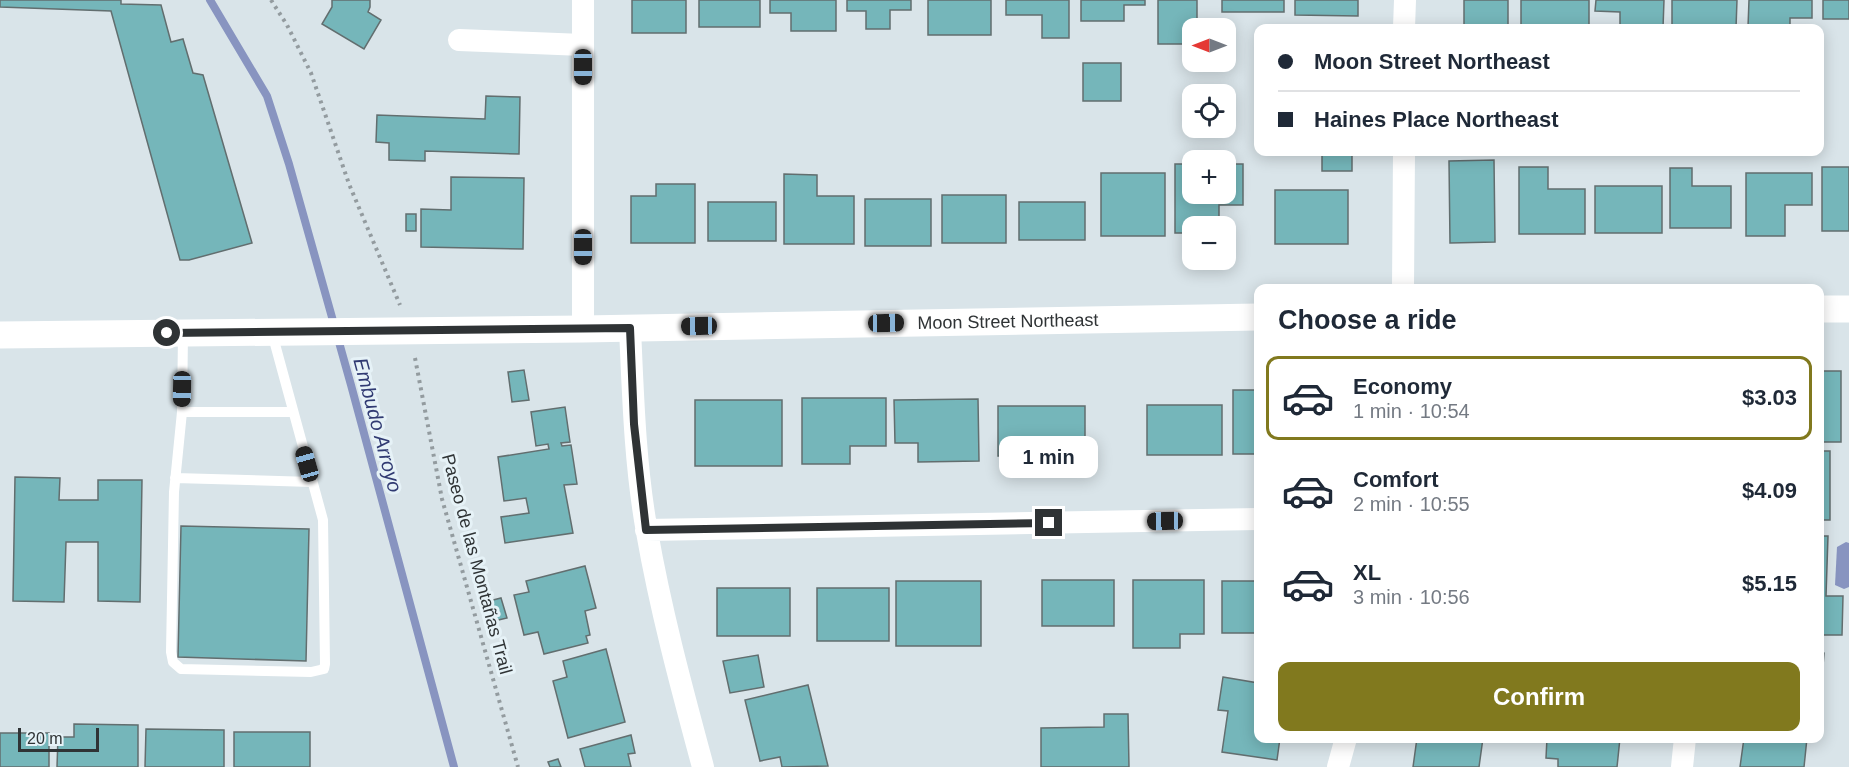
<!DOCTYPE html>
<html lang="en">
<head>
<meta charset="utf-8">
<style>
	body { margin:0; font-family:Arial,sans-serif; background:#f6f6f7; color:#1f2937; height:100vh; display:flex; flex-direction:column; font-size:22px; white-space:nowrap }
	* { box-sizing:border-box; margin:0 }
	p { font-size:20px; color:#747a83 }
	.icon { flex:none; width:33px; height:33px; fill:none; stroke:currentColor; stroke-width:2; stroke-linecap:round; stroke-linejoin:round }
	.map { position:relative; flex:1; overflow:hidden }
	.sheet { position:absolute; left:1254px; top:284px; width:570px; height:459px; display:flex; flex-direction:column; background:#fff; border-radius:12px; box-shadow:0 3px 15px #0003 }
	.sheet>* { flex:none }
	.guide { position:absolute; left:1254px; top:24px; width:570px; height:132px; border-radius:12px; box-shadow:0 3px 15px #0003; display:grid; align-content:center; height:132px; padding:0 24px; background:#fff }
	.needle { width:39px; rotate:270deg }
	.buttons { position:absolute; left:1182px; top:18px; display:grid; gap:12px }
	.buttons a { display:grid; place-items:center; width:54px; height:54px; border-radius:12px; background:#fff; box-shadow:0 3px 15px #0003; font-size:30px }
	.scale { position:absolute; left:18px; bottom:15px; width:81px; box-sizing:border-box; padding-left:6px; border:3px solid #2f3335; border-top:0; font-size:16px; line-height:21px; white-space:nowrap; color:#2f3335; -webkit-text-stroke:4px #e6f2f7; paint-order:stroke }
	.end { position:absolute; width:27px; height:27px; margin:-14px; border:8px solid #2f3335; background:#fff; box-shadow:0 0 0 3px #fff }
	.from { border-radius:50% }
	.bubble { position:absolute; height:42px; border-radius:12px; background:#fff; box-shadow:0 3px 15px #0003; font-size:20px; font-weight:800; line-height:42px; text-align:center }
	.car { position:absolute; width:18px; height:36px; margin:-18px -9px; border-radius:8px; box-shadow:0 0 4px 2px #0007; background:linear-gradient(#222 24%,#8ab4d8 0 40%,#222 0 76%,#8ab4d8 0 86%,#222 0) }
	.guide b { display:flex; align-items:center; gap:21px; height:57px; font-size:22px }
	.guide b+b { border-top:2px solid #e0e1e3 }
	.guide i { width:15px; height:15px; background:#1f2937 }
	ul { padding:0; list-style:none }
	li { display:flex; align-items:center; gap:18px; height:84px; margin:0 12px 9px; padding:0 12px; border:3px solid transparent; border-radius:12px }
	li div { flex:1 }
	li b { display:block; font-size:22px }
	li em { font-style:normal; font-weight:800 }
	li.current { border-color:#81791e }
	li>.icon { width:54px; height:54px; stroke-width:1.5 }
	h2 { padding:0 24px; font-size:27px; line-height:72px }
	.action { display:flex; gap:12px; margin-top:auto; padding:12px 24px }
	.action a { flex:1; height:69px; border-radius:12px; background:#81791e; color:#fff; font-size:24px; font-weight:800; line-height:69px; text-align:center }
	.map>svg:first-child { display:block }
	.water { fill:#8894c0 }
	.lines { fill:none; stroke-linecap:round; stroke-linejoin:round }
	.stream { stroke:#8894c0; stroke-width:8 }
	.building { fill:#75b6ba; stroke:#626e6f; stroke-width:1.5 }
	.path { stroke:#939b9f; stroke-width:4; stroke-dasharray:3 4.5; stroke-linecap:butt }
	.service { stroke:#fff; stroke-width:10 }
	.minor { stroke:#fff; stroke-width:22 }
	.tertiary { stroke:#fff; stroke-width:27 }
	.route { stroke:#2f3335; stroke-width:8 }
	.labels { text-anchor:middle; stroke-width:6; stroke-linejoin:round; paint-order:stroke }
	.street-label { font-size:18px; fill:#2f3335; stroke:#e6f2f7 }
	.water-label { font-size:20px; font-style:italic; fill:#303a72; stroke:#e6f2f7 }
</style>
</head>
<body>
<div class="map">
<svg width="1849" height="767" viewBox="0 0 1849 767">
	<rect width="100%" height="100%" fill="#d9e4e9"/>
	<path class="water" d="M 1846,542 L 1849,543 L 1849,587 L 1844,589 L 1835,585 L 1837,547 Z"/>
	<g class="lines">
		<path class="stream" d="M 210,0 L 267,96 L 289,164 L 351,385 L 454,767"/>
	</g>
	<path class="building" d="M 0,0 L 121,0 L 121,4 L 161,5 L 171,42 L 183,39 L 193,73 L 203,75 L 252,243 L 189,260 L 180,260 L 111,11 L 0,7 Z
		M 332,0 L 370,0 L 370,7 L 368,12 L 381,20 L 364,49 L 322,24 L 332,7 Z
		M 632,0 L 686,0 L 686,33 L 632,33 Z
		M 699,0 L 760,0 L 760,27 L 699,27 Z
		M 770,0 L 836,0 L 836,31 L 791,31 L 791,13 L 770,13 Z
		M 847,0 L 911,0 L 911,10 L 890,10 L 890,29 L 866,29 L 866,11 L 847,11 Z
		M 928,0 L 991,0 L 991,35 L 928,35 Z
		M 1006,0 L 1069,0 L 1069,38 L 1042,38 L 1042,15 L 1006,15 Z
		M 1081,0 L 1145,0 L 1145,5 L 1124,5 L 1124,21 L 1081,21 Z
		M 1158,0 L 1197,0 L 1197,28 L 1192,28 L 1192,44 L 1158,44 Z
		M 1222,0 L 1284,0 L 1284,12 L 1222,12 Z
		M 1295,0 L 1358,0 L 1358,16 L 1295,15 Z
		M 1464,0 L 1508,0 L 1508,28 L 1464,28 Z
		M 1521,0 L 1589,0 L 1589,28 L 1521,28 Z
		M 1596,0 L 1664,0 L 1663,28 L 1620,28 L 1620,12 L 1595,11 Z
		M 1672,0 L 1737,0 L 1736,28 L 1672,28 Z
		M 1749,0 L 1812,0 L 1812,18 L 1790,18 L 1790,28 L 1748,27 Z
		M 1823,0 L 1849,0 L 1849,19 L 1823,19 Z
		M 1083,63 L 1121,63 L 1121,101 L 1083,101 Z
		M 486,96 L 520,97 L 519,154 L 425,151 L 425,161 L 389,160 L 389,143 L 376,142 L 377,115 L 485,119 Z
		M 1322,152 L 1352,152 L 1352,171 L 1322,171 Z
		M 1494,160 L 1495,242 L 1450,243 L 1449,161 Z
		M 1175,164 L 1192,164 L 1192,194 L 1226,194 L 1226,164 L 1243,164 L 1243,205 L 1219,205 L 1219,226 L 1192,226 L 1192,233 L 1175,233 Z
		M 1519,167 L 1548,167 L 1548,189 L 1585,189 L 1585,234 L 1519,234 Z
		M 1822,167 L 1849,167 L 1849,231 L 1822,231 Z
		M 1670,168 L 1692,168 L 1692,186 L 1731,186 L 1731,228 L 1670,228 Z
		M 1101,173 L 1165,173 L 1165,236 L 1101,236 Z
		M 1746,173 L 1812,173 L 1812,205 L 1785,205 L 1785,236 L 1746,236 Z
		M 784,174 L 817,175 L 817,196 L 854,196 L 854,244 L 784,244 Z
		M 451,177 L 524,178 L 523,249 L 421,247 L 421,209 L 451,210 Z
		M 656,184 L 695,184 L 695,243 L 631,243 L 631,196 L 656,196 Z
		M 1595,186 L 1662,186 L 1662,233 L 1595,233 Z
		M 1275,190 L 1348,190 L 1348,244 L 1275,244 Z
		M 942,195 L 1006,195 L 1006,243 L 942,243 Z
		M 865,199 L 931,199 L 931,246 L 865,246 Z
		M 708,202 L 776,202 L 776,241 L 708,241 Z
		M 1019,202 L 1085,202 L 1085,240 L 1019,240 Z
		M 406,214 L 416,214 L 416,231 L 406,231 Z
		M 524,370 L 529,400 L 512,402 L 508,372 Z
		M 1820,371 L 1841,371 L 1841,442 L 1820,442 Z
		M 1233,390 L 1258,390 L 1258,454 L 1233,454 Z
		M 802,398 L 886,398 L 886,446 L 850,446 L 850,464 L 802,464 Z
		M 978,399 L 979,461 L 918,462 L 918,443 L 895,443 L 894,400 Z
		M 695,400 L 782,400 L 782,466 L 695,466 Z
		M 1147,405 L 1222,405 L 1222,455 L 1147,455 Z
		M 998,406 L 1085,406 L 1085,456 L 998,456 Z
		M 565,407 L 570,442 L 561,443 L 562,446 L 571,445 L 577,484 L 564,485 L 573,533 L 505,543 L 501,517 L 529,513 L 526,498 L 504,501 L 498,457 L 549,449 L 548,444 L 536,446 L 531,412 Z
		M 1820,451 L 1830,451 L 1830,520 L 1820,520 Z
		M 15,477 L 60,478 L 59,500 L 98,500 L 98,480 L 142,480 L 140,602 L 98,601 L 98,542 L 66,542 L 64,602 L 13,601 Z
		M 181,526 L 309,529 L 306,661 L 178,657 Z
		M 1820,536 L 1828,536 L 1826,596 L 1843,596 L 1842,635 L 1820,635 Z
		M 585,566 L 596,608 L 585,611 L 590,635 L 586,636 L 588,643 L 544,654 L 538,632 L 524,635 L 514,595 L 529,592 L 526,581 Z
		M 1042,580 L 1114,580 L 1114,626 L 1042,626 Z
		M 1133,580 L 1204,580 L 1204,634 L 1180,634 L 1180,648 L 1133,648 Z
		M 896,581 L 981,581 L 981,646 L 896,646 Z
		M 1222,581 L 1258,581 L 1258,633 L 1222,633 Z
		M 717,588 L 790,588 L 790,636 L 717,636 Z
		M 817,588 L 889,588 L 889,641 L 817,641 Z
		M 501,598 L 507,618 L 494,621 L 489,601 Z
		M 606,649 L 625,722 L 568,738 L 553,681 L 567,677 L 563,661 Z
		M 1820,652 L 1824,653 L 1820,704 Z
		M 758,655 L 764,687 L 730,693 L 723,661 Z
		M 1223,677 L 1258,683 L 1258,738 L 1280,738 L 1277,760 L 1222,752 L 1228,711 L 1218,710 Z
		M 808,685 L 828,766 L 782,767 L 780,757 L 760,761 L 745,700 Z
		M 1104,714 L 1128,714 L 1129,767 L 1041,767 L 1041,728 L 1104,727 Z
		M 74,724 L 138,725 L 138,767 L 57,767 L 58,737 L 74,737 Z
		M 146,729 L 224,730 L 224,767 L 145,767 Z
		M 234,732 L 310,732 L 310,767 L 234,767 Z
		M 0,733 L 49,733 L 49,767 L 0,767 Z
		M 631,735 L 635,753 L 628,754 L 631,767 L 585,767 L 580,749 Z
		M 1417,738 L 1483,738 L 1479,767 L 1413,767 Z
		M 1547,738 L 1620,738 L 1617,767 L 1558,767 L 1558,759 L 1546,758 Z
		M 1744,738 L 1807,738 L 1804,767 L 1740,767 Z
		M 558,759 L 561,767 L 550,767 L 548,762 Z"/>
	<g class="lines">
		<path class="path" d="M 271,0 L 287,25 L 311,73 L 349,184 L 400,305
			M 415,358 L 442,499 L 518,767"/>
		<path class="service" d="M 183,334 L 182,412 L 174,492 L 171,652 L 173,662 L 181,669 L 311,672 L 324,669 L 325,664 L 323,520 L 272,333
			M 182,412 L 293,412
			M 175,478 L 312,482"/>
		<path class="minor" d="M 1404,28 L 1405,0
			M 459,40 L 583,45
			M 1403,288 L 1404,152
			M 630,328 C 633,396 635,465 647,532 C 661,612 682,689 703,767
			M 583,329 L 583,0
			M 646,530 L 1258,519
			M 1338,767 L 1346,738
			M 1682,767 L 1685,738"/>
		<g class="tertiary">
			<path d="M 1820,309 L 1849,309"/>
			<path id="s1" d="M 0,335 L 583,329 L 1258,317"/>
		</g>
	</g>
	<g class="lines">
		<path class="route" d="M 167,333 L 630,328 L 634,424 L 646,530 L 1049,523"/>
	</g>
	<g class="labels">
		<g class="street-label">
			<text dy="6" stroke="none"><textPath href="#s1" startOffset="1008">Moon Street Northeast</textPath></text>
			<text transform="translate(477 564) rotate(75)" y="6">Paseo de las Montañas Trail</text>
		</g>
		<g class="water-label">
			<text transform="translate(378 425) rotate(75)" y="7">Embudo Arroyo</text>
		</g>
	</g>
</svg>
<div class="buttons">
<a><svg class="needle" viewBox="-14 -14 28 28"><path d="M0-13l5 13h-10z" fill="#e53935"/><path d="M0 13l5-13h-10z" fill="#747a83"/></svg></a>
<a><svg class="icon" aria-label="locate" viewBox="0 0 24 24"><circle cx="12" cy="12" r="6"/><path d="M12 2v4M12 18v4M2 12h4M18 12h4"/></svg></a>
<a>+</a>
<a>−</a>
</div>
<div class="scale">20 m</div>
<i class="end from" style="left:167px;top:333px"></i>
<i class="end" style="left:1049px;top:523px"></i>
<div class="bubble" style="left:999px;top:436px;width:99px">1 min</div>
<i class="car" style="left:583px;top:67px;rotate:180deg"></i>
<i class="car" style="left:583px;top:247px;rotate:180deg"></i>
<i class="car" style="left:886px;top:323px;rotate:89deg"></i>
<i class="car" style="left:699px;top:326px;rotate:269deg"></i>
<i class="car" style="left:182px;top:389px;rotate:181deg"></i>
<i class="car" style="left:307px;top:464px;rotate:344deg"></i>
<i class="car" style="left:1165px;top:521px;rotate:269deg"></i>
<div class="guide">
<b><i class="from"></i>Moon Street Northeast</b>
<b><i></i>Haines Place Northeast</b>
</div>
<section class="sheet">
<h2>Choose a ride</h2>
<ul>
<li class="current"><svg class="icon" aria-label="car" viewBox="0 0 24 24"><path d="M5 17H2v-5l4-1 3-4h7l3 4 3 1v5h-3M9 17h6M6 11h13"/><circle cx="7" cy="17" r="2"/><circle cx="17" cy="17" r="2"/></svg><div><b>Economy</b><p>1 min · 10:54</p></div><em>$3.03</em></li>
<li><svg class="icon" aria-label="car" viewBox="0 0 24 24"><path d="M5 17H2v-5l4-1 3-4h7l3 4 3 1v5h-3M9 17h6M6 11h13"/><circle cx="7" cy="17" r="2"/><circle cx="17" cy="17" r="2"/></svg><div><b>Comfort</b><p>2 min · 10:55</p></div><em>$4.09</em></li>
<li><svg class="icon" aria-label="car" viewBox="0 0 24 24"><path d="M5 17H2v-5l4-1 3-4h7l3 4 3 1v5h-3M9 17h6M6 11h13"/><circle cx="7" cy="17" r="2"/><circle cx="17" cy="17" r="2"/></svg><div><b>XL</b><p>3 min · 10:56</p></div><em>$5.15</em></li>
</ul>
<div class="action"><a>Confirm</a></div>
</section>
</div>
</body>
</html>
